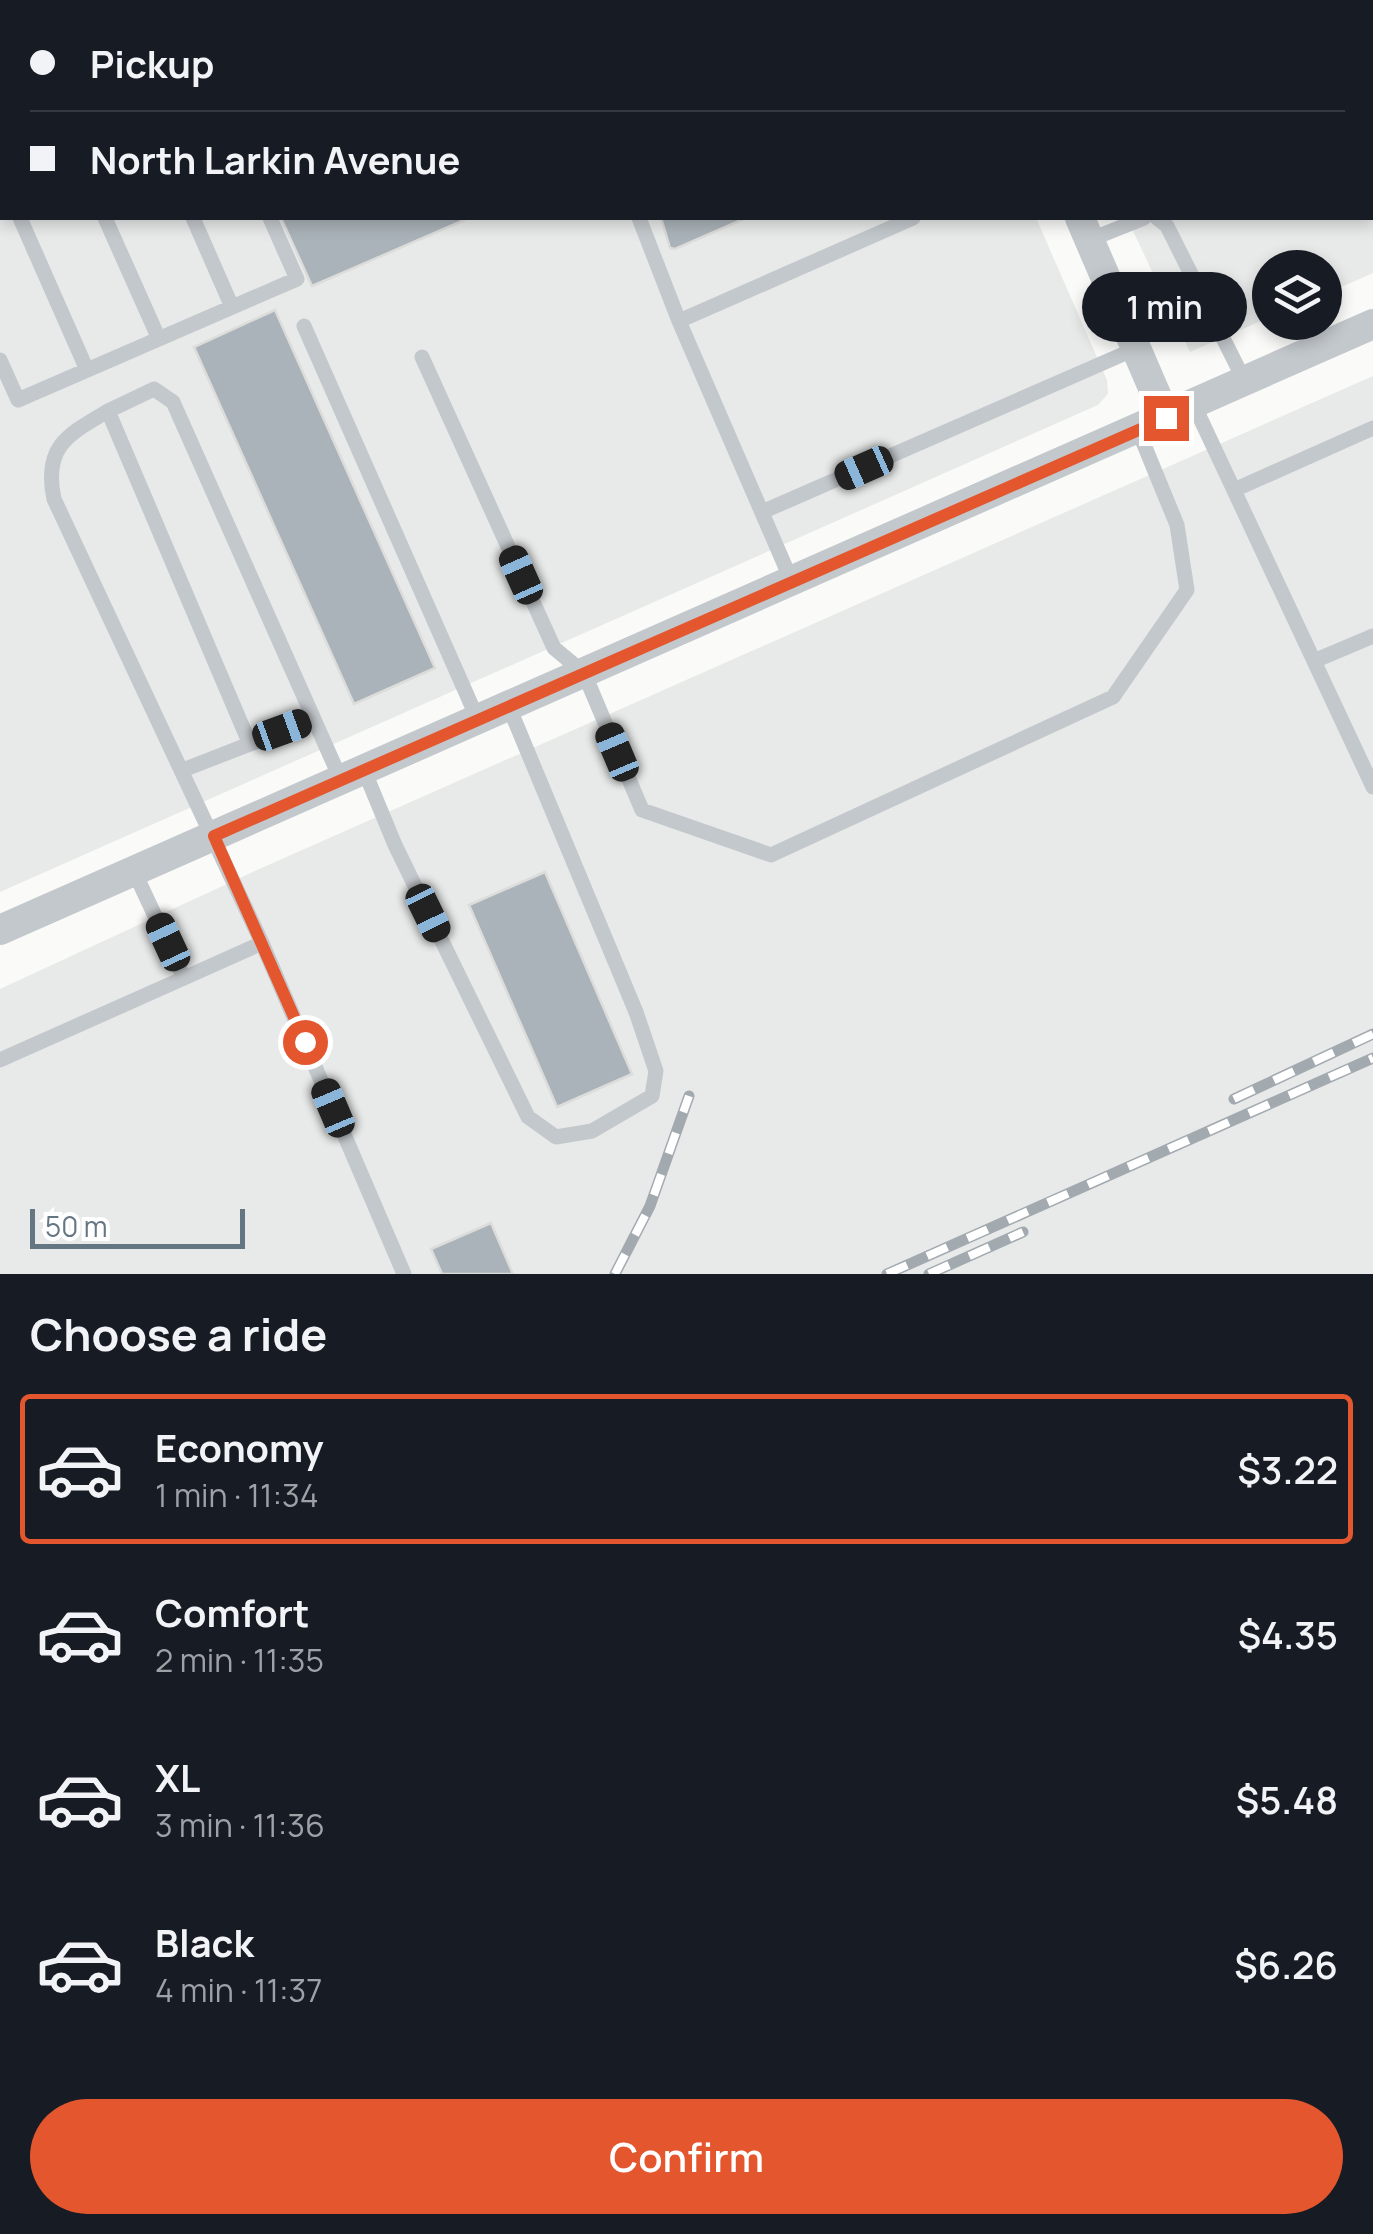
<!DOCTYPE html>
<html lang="en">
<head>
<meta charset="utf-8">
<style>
	body { margin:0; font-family:Manrope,sans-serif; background:#20242c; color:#f1f3f6; height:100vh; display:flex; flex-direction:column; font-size:38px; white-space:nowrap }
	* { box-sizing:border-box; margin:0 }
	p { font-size:32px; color:#9ea1a6 }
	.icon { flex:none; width:55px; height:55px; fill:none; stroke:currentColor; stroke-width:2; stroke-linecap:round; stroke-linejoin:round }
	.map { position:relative; height:1274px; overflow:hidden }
	.drawer { display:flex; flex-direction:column; background:#171b24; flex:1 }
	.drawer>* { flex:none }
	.guide { position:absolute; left:0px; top:0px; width:1375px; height:220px; box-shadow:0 5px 15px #0003; display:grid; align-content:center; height:220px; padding:0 30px; background:#171b24 }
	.fabs { position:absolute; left:1252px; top:250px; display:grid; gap:20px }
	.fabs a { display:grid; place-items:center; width:90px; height:90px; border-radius:50%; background:#171b24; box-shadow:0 5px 15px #0003; font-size:50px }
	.scale { position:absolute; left:30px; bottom:25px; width:215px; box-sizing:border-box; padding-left:10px; border:5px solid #657683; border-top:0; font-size:28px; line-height:35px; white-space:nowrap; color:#657683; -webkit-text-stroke:8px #fff; paint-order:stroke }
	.end { position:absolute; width:45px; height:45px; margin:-22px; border:12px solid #e4572e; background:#fff; box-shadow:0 0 0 5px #fff }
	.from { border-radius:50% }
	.bubble { position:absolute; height:70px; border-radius:35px; background:#171b24; box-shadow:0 5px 15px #0003; font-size:32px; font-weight:600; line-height:70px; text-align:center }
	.car { position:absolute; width:30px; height:60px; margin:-30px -15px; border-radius:12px; box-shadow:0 0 8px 2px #0007; background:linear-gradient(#222 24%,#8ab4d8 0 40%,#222 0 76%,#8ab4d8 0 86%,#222 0) }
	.guide b { display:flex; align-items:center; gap:35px; height:95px; font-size:38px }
	.guide b+b { border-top:2px solid #363941 }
	.guide i { width:25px; height:25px; background:#f1f3f6 }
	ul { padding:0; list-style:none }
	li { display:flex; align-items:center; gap:30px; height:150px; margin:0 20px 15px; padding:0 10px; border:5px solid transparent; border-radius:10px }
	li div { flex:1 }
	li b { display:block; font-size:38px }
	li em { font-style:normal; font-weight:600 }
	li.selected { border-color:#e4572e }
	li>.icon { width:90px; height:90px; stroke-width:1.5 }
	h2 { padding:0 30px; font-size:45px; line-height:120px }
	.primary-button { display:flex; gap:20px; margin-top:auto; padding:20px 30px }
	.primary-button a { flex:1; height:115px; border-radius:60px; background:#e4572e; color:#fff; font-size:40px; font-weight:600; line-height:115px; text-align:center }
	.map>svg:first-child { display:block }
	.built { fill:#e8e9e9 }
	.building { fill:#aab3b9; stroke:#dcdcda; stroke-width:2.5 }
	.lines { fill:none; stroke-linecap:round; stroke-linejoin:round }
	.service { stroke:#c3c8cc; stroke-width:15 }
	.minor { stroke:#c3c8cc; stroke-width:30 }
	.rail-casing { stroke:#a2aab0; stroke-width:11 }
	.rail { stroke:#fff; stroke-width:8; stroke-dasharray:22; stroke-linecap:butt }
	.route { stroke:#e4572e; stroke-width:12 }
</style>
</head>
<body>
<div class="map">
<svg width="1373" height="1274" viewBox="0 0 1373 1274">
	<rect width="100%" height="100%" fill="#fafaf8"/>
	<path class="built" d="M 0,0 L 940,0 L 2,2 L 2,218 L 1036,218 L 1107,380 L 1108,394 L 1098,405 L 0,892 Z
		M 1025,0 L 1373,0 L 1373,273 L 1325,294 L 1325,268 L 1270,268 L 1270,317 L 1190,352 L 1127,218 L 1372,218 L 1372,2 Z
		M 1373,376 L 1373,1274 L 0,1274 L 0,989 L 257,870 Z"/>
	<path class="building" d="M 201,0 L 354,0 L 348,2 Z
		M 592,0 L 747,0 L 741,2 Z
		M 1122,0 L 1231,0 L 1232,2 L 1123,2 Z
		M 281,218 L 469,218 L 312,286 Z
		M 661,218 L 746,218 L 675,249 L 670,248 Z
		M 275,310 L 435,668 L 354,704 L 194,347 Z
		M 545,872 L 632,1074 L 557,1107 L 469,905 Z
		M 491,1223 L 513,1274 L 442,1274 L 431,1249 Z"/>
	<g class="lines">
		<path class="service" d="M 10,0 L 11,2
			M 98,0 L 99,2
			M 175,0 L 176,2
			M 194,0 L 196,2
			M 509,0 L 510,2
			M 574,0 L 575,2
			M 1074,0 L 1075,2
			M 1260,0 L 1261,2
			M 422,2 L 428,0
			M 853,2 L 858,0
			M 1053,2 L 1059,0
			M 0,172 L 2,177
			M 20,218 L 87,370
			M 105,218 L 159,339
			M 193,218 L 232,307
			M 639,218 L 679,321
			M 1157,218 L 1167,226 L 1245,382
			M 1089,240 L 1144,218
			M 304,326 L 478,720
			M 422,357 L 554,648 L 584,673 L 642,810 L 771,855 L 1113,697 L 1187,590 L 1177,525 L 1138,430
			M 0,360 L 18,400 L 297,279 L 270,218
			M 1194,405 L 1373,787
			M 108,411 C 67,435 43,447 54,499 L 262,943 L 184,978
			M 1234,490 L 1373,428
			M 762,512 L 1135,349
			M 792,582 L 679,321 L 913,218
			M 1314,661 L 1373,636
			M 249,742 L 108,411 L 154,389 L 173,402 L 341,780
			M 183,770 L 314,719
			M 364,770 L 395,845 L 528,1117 L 556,1137 L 592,1131 L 652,1096 L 656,1071 L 636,1012 L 509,707
			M 262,943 L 404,1274
			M 0,1060 L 184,978 L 134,871"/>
		<path class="minor" d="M 986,0 L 987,2
			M 1080,218 L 1166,418
			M 0,930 L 1373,324"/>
		<defs>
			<path id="rail" d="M 1234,1099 L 1373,1034
				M 615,1274 L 650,1206 L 689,1096
				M 887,1274 L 1373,1058
				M 929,1274 L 1023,1232"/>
		</defs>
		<use href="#rail" class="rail-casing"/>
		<use href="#rail" class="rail"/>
	</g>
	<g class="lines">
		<path class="route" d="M 305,1042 L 214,836 L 1166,418"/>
	</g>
</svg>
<div class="fabs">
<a><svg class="icon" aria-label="layers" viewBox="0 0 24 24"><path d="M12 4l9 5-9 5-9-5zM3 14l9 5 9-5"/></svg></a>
</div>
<div class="scale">50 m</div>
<i class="end from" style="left:305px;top:1042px"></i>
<i class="end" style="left:1166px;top:418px"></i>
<div class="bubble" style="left:1082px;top:272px;width:165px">1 min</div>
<i class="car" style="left:864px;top:468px;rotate:246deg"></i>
<i class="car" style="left:521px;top:575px;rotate:336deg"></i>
<i class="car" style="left:282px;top:730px;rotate:70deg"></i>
<i class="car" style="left:617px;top:752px;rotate:337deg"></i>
<i class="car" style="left:428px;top:913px;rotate:154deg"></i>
<i class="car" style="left:168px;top:942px;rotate:335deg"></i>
<i class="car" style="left:333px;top:1108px;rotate:337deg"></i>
<div class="guide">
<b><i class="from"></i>Pickup</b>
<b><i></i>North Larkin Avenue</b>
</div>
</div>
<section class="drawer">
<h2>Choose a ride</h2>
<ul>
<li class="selected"><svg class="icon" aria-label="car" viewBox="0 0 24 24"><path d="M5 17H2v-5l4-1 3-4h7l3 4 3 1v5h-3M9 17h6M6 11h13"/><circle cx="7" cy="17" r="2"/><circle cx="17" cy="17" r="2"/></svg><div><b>Economy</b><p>1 min · 11:34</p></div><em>$3.22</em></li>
<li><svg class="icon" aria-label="car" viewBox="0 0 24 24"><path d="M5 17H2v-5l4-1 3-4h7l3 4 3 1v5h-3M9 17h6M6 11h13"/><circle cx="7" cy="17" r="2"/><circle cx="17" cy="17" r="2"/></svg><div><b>Comfort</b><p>2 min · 11:35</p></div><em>$4.35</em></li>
<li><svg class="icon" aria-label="car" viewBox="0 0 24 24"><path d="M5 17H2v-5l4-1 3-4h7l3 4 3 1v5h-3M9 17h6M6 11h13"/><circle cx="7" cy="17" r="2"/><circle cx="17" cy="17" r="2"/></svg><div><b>XL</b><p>3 min · 11:36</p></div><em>$5.48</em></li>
<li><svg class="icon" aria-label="car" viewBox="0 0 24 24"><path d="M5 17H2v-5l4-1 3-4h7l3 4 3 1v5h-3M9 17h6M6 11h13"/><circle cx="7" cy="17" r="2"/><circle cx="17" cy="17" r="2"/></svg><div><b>Black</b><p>4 min · 11:37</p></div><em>$6.26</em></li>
</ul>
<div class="primary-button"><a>Confirm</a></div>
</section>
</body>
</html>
